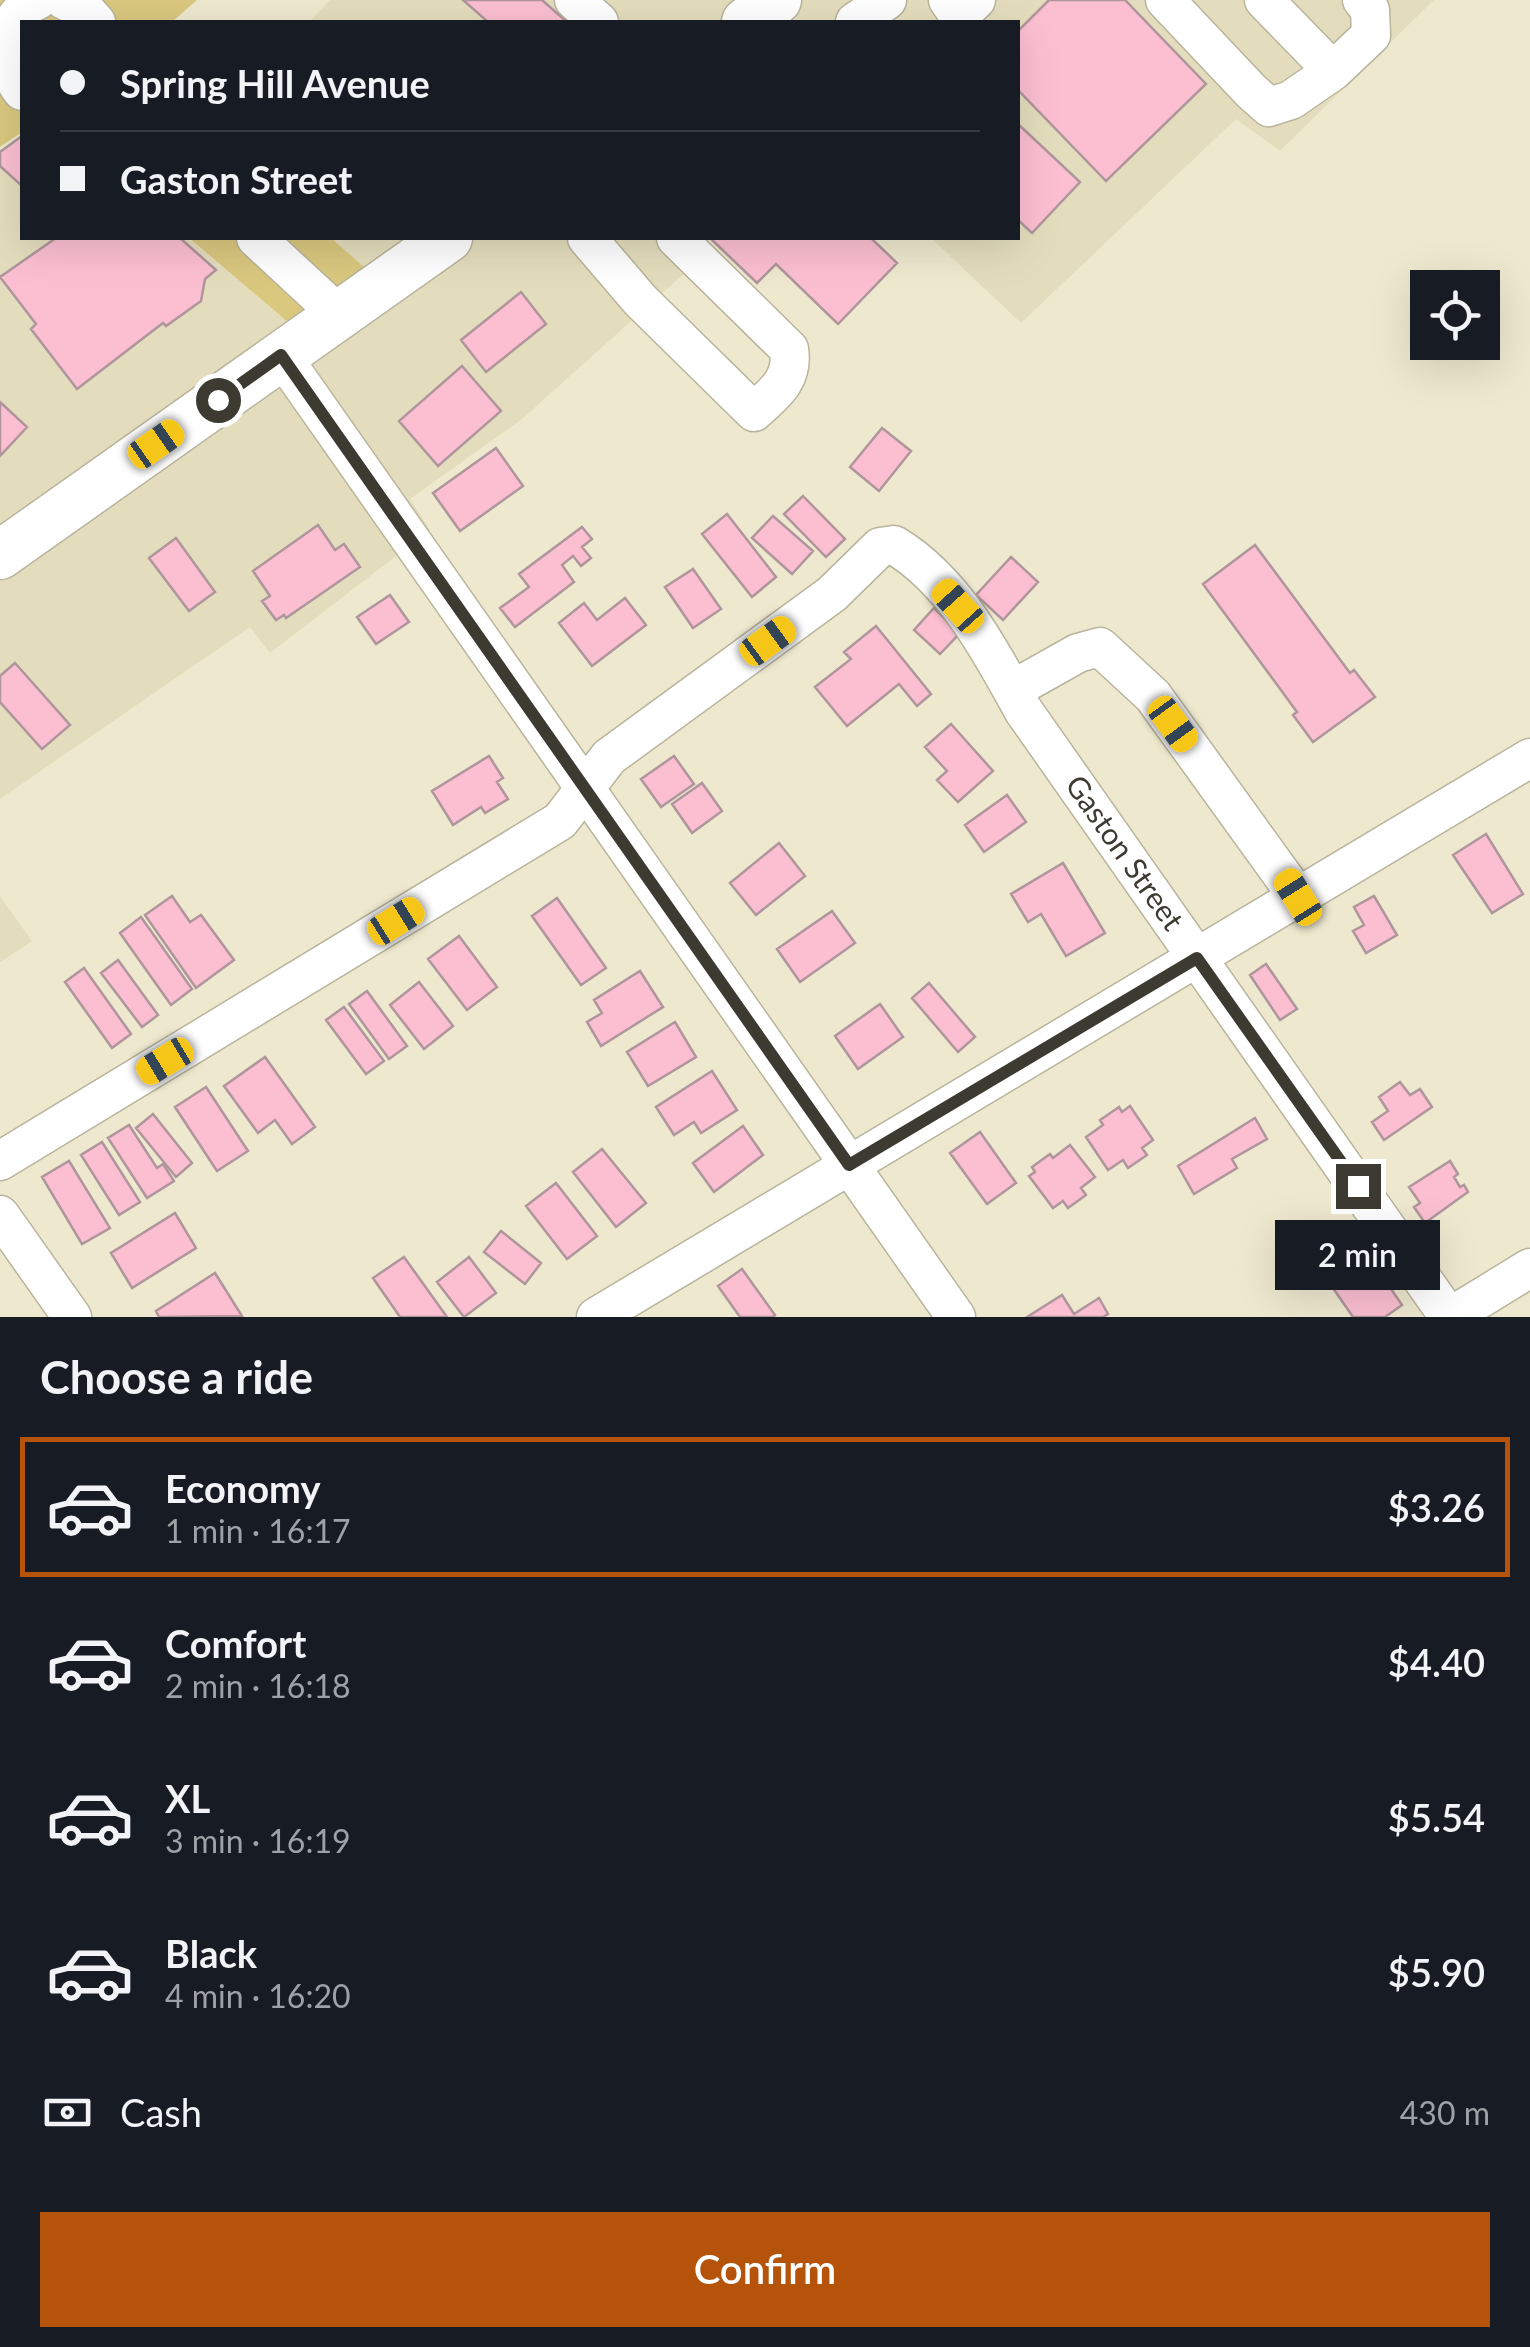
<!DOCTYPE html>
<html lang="en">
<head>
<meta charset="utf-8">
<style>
	body { margin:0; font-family:Lato,sans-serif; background:#20242c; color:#f1f3f6; height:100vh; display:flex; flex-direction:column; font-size:38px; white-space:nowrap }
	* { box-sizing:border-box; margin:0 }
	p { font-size:32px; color:#9ea1a6 }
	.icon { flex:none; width:55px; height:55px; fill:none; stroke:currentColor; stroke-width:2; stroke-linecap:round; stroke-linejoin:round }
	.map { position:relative; height:1317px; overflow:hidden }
	.drawer { display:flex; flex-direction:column; background:#171b24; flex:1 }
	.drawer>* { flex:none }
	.hud { position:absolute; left:20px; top:20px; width:1000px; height:220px; border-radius:0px; box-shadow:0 10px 40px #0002; display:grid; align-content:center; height:220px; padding:0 40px; background:#171b24 }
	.buttons { position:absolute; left:1410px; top:270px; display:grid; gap:20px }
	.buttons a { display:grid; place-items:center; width:90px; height:90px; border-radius:0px; background:#171b24; box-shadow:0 10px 40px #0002; font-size:50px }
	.end { position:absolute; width:45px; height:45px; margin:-22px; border:12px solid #3d3b31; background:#fff; box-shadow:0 0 0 5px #fff }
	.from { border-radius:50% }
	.bubble { position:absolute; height:70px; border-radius:0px; background:#171b24; box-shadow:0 10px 40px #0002; font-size:32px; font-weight:600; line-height:70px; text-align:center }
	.car { position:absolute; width:30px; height:60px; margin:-30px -15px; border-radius:12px; box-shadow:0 0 8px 2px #0007; background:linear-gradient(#f5c518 24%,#345 0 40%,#f5c518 0 76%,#345 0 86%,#f5c518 0) }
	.hud b { display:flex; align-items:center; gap:35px; height:95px; font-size:38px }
	.hud b+b { border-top:2px solid #363941 }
	.hud i { width:25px; height:25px; background:#f1f3f6 }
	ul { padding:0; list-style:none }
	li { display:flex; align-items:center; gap:30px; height:140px; margin:0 20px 15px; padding:0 20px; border:5px solid transparent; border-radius:0px }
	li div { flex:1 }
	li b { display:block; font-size:38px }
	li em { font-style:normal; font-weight:600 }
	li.current { border-color:#b45309 }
	li>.icon { width:90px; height:90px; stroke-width:1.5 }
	h2 { padding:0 40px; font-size:45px; line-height:120px }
	.pay { display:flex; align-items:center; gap:25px; height:110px; padding:0 40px; font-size:38px }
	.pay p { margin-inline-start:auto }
	.action { display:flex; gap:20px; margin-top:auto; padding:20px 40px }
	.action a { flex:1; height:115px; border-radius:0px; background:#b45309; color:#fff; font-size:40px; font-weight:600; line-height:115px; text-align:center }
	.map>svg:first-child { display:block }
	.built { fill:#e4ddbd }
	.green { fill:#dac87f }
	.building { fill:#fbbfd1; stroke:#af959c; stroke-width:2.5 }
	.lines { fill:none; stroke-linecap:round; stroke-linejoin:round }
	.minor-casing { stroke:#b9b49c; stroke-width:41 }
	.major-casing { stroke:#b9b49c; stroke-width:51 }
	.minor { stroke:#fff; stroke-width:38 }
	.major { stroke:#fff; stroke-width:48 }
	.route { stroke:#3d3b31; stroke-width:12 }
	.labels { text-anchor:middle; stroke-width:8; stroke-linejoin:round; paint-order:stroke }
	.street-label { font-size:30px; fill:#3d3b31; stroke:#fff }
</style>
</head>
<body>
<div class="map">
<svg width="1530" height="1317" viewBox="0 0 1530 1317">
	<rect width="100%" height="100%" fill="#eee8cf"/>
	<path class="built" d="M 330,0 L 1434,0 L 1280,151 L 1236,119 L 1021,323 L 931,238 L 1018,238 L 1018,22 L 309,22 Z
		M 22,135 L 22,238 L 188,238 L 296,329 L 372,275 L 331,238 L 677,238 L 697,262 L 522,419 L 410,499 L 430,530 L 270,653 L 250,627 L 0,799 L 0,150 Z
		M 0,896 L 32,941 L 0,962 Z"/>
	<path class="green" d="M 0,0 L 197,0 L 172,22 L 22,22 L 22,132 L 0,147 Z
		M 189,238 L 331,238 L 373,275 L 296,329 Z"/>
	<path class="building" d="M 463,0 L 542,0 L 567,22 L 488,22 Z
		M 1049,0 L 1125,0 L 1206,84 L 1106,181 L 1018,90 L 1018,31 Z
		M 1018,124 L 1080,182 L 1032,233 L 1018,220 Z
		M 22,136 L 22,186 L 0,166 L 0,152 Z
		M 56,238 L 180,238 L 216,270 L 205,279 L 201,301 L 166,326 L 163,323 L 77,389 L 31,329 L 36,324 L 0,277 Z
		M 710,238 L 871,238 L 897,263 L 838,324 L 776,264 L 757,283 Z
		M 521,292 L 546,324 L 486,372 L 461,340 Z
		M 462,366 L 501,411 L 438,466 L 399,421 Z
		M 0,402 L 27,427 L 0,456 Z
		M 882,428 L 911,451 L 879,491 L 850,467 Z
		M 496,448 L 523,486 L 460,531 L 433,493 Z
		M 803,496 L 845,539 L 826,557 L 784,514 Z
		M 727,514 L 776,577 L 752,597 L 702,534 Z
		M 773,516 L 813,551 L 792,574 L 752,538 Z
		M 318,525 L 335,550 L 344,544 L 360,567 L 286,618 L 284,615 L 276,620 L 262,601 L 270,596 L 253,571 Z
		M 582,527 L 592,539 L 582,547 L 591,558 L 581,566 L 573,556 L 562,565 L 574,582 L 515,627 L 500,608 L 529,587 L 519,574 Z
		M 176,538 L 215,592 L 189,611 L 149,558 Z
		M 1255,545 L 1350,673 L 1354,670 L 1375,697 L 1313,742 L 1293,715 L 1297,712 L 1203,584 Z
		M 1011,557 L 1038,582 L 1003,620 L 976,595 Z
		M 693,569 L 721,609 L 693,628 L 665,587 Z
		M 390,595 L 409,622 L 376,644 L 357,617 Z
		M 625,598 L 646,625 L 592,666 L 559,623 L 584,603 L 597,620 Z
		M 934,608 L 960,633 L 940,654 L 914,630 Z
		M 876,626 L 931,694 L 917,706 L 899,684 L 847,726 L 815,687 L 851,659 L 844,652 Z
		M 15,663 L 70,725 L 42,749 L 0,702 L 0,676 Z
		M 951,724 L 993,771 L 958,802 L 937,780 L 947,771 L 925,747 Z
		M 489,756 L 503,778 L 497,782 L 508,799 L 485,813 L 481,807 L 453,825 L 432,791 Z
		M 674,756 L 694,784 L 661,807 L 641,779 Z
		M 702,783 L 722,811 L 692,833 L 672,804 Z
		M 1007,795 L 1026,822 L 984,852 L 965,825 Z
		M 1486,834 L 1523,894 L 1492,913 L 1453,855 Z
		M 779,843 L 805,876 L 756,915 L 730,883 Z
		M 1063,863 L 1105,933 L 1066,956 L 1041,914 L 1028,922 L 1011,894 Z
		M 172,896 L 190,922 L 201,915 L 234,960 L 196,988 L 145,915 Z
		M 1374,896 L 1397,935 L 1366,953 L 1353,931 L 1364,925 L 1354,907 Z
		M 557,898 L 606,968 L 581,985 L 532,916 Z
		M 832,911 L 855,943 L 800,982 L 777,949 Z
		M 141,917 L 192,989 L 171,1005 L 120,933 Z
		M 459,936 L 497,987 L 467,1010 L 428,959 Z
		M 118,960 L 158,1015 L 142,1027 L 101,973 Z
		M 1266,964 L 1297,1009 L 1280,1020 L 1250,975 Z
		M 84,968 L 131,1034 L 112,1048 L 65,982 Z
		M 640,971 L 663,1007 L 601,1046 L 587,1022 L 602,1013 L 594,1000 Z
		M 419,982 L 453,1026 L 424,1049 L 390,1005 Z
		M 929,983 L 975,1037 L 958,1052 L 912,998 Z
		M 367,991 L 407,1046 L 389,1059 L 349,1004 Z
		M 880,1004 L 903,1037 L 858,1069 L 835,1036 Z
		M 344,1007 L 384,1061 L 366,1074 L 326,1020 Z
		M 675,1022 L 696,1057 L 648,1086 L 627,1052 Z
		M 265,1057 L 315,1127 L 292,1144 L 275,1120 L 258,1133 L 224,1086 Z
		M 712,1071 L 737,1110 L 701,1133 L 694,1122 L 674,1135 L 656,1107 Z
		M 1400,1082 L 1410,1095 L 1420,1089 L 1432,1107 L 1384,1140 L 1372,1122 L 1388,1111 L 1379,1097 Z
		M 206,1087 L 248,1151 L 217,1171 L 175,1107 Z
		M 1130,1106 L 1153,1140 L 1142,1148 L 1147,1155 L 1128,1168 L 1123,1160 L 1108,1170 L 1086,1137 L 1103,1125 L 1100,1120 L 1119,1107 L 1122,1112 Z
		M 153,1114 L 192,1163 L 176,1177 L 136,1128 Z
		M 1255,1118 L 1267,1139 L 1232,1159 L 1237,1168 L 1194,1194 L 1178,1166 Z
		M 129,1125 L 157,1168 L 163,1164 L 174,1181 L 147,1198 L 108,1138 Z
		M 743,1126 L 763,1155 L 714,1192 L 693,1163 Z
		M 980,1132 L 1016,1183 L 987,1204 L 950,1153 Z
		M 102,1142 L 140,1202 L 119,1215 L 81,1155 Z
		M 1070,1145 L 1095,1177 L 1081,1188 L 1086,1195 L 1068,1208 L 1063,1201 L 1053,1208 L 1029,1176 L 1035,1172 L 1032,1167 L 1050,1154 L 1053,1158 Z
		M 602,1149 L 646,1203 L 616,1227 L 573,1172 Z
		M 69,1161 L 110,1228 L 82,1244 L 42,1177 Z
		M 1450,1161 L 1458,1174 L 1454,1177 L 1460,1187 L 1464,1185 L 1468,1192 L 1425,1223 L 1414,1207 L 1420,1203 L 1409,1187 Z
		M 556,1183 L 597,1236 L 567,1259 L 526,1206 Z
		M 175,1213 L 196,1248 L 132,1288 L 111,1253 Z
		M 501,1231 L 541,1263 L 525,1284 L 484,1252 Z
		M 1363,1248 L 1402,1305 L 1385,1317 L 1353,1317 L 1324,1275 Z
		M 404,1257 L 447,1317 L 400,1317 L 373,1278 Z
		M 469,1257 L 496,1293 L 464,1317 L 437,1282 Z
		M 742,1269 L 775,1315 L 773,1317 L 740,1317 L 718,1286 Z
		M 215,1273 L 242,1316 L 159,1317 L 156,1311 Z
		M 1062,1295 L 1074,1314 L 1099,1298 L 1108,1314 L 1103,1317 L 1027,1317 Z"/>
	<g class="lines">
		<defs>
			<path id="minor" d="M 64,0 L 86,11 L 96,22
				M 574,0 L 599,22
				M 948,0 L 959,16 L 976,0
				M 1165,0 L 1251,91 L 1269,107 L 1291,100 L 1333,71
				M 1264,0 L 1333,71 L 1371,35 L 1370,10 L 1362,0
				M 855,22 L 887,0
				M 22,91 C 0,63 0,16 38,0
				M 256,238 L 338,314
				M 587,238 L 640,300 L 754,412 C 775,393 794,379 789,349 L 676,238
				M 281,355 L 956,1317
				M 1012,690 L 1078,653 L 1100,647 L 1153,696 L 1298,897
				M 0,1161 L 560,821 L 609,757 L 832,594 L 880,547 L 894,545 C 953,580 991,651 1023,710 L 1449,1317
				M 0,1215 L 72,1317
				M 596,1317 L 1530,758
				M 1450,1317 L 1530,1268"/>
			<path id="major" d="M 746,22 L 777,0
				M 0,555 L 448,238"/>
		</defs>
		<use href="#minor" class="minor-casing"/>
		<use href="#major" class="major-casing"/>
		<use href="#minor" class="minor"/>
		<use href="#major" class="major"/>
	</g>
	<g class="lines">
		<path class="route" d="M 218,400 L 281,355 L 849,1165 L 1197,958 L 1358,1186"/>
	</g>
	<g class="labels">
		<g class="street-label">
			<text transform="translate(1124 853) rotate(55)" y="10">Gaston Street</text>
		</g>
	</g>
</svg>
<div class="buttons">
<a><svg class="icon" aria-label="locate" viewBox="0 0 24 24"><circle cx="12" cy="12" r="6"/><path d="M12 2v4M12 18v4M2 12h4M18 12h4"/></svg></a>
</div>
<i class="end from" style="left:218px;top:400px"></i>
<i class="end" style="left:1358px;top:1186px"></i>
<div class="bubble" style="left:1275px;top:1220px;width:165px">2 min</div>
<i class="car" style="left:156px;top:444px;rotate:55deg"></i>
<i class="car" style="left:958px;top:606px;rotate:318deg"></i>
<i class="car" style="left:768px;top:641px;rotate:54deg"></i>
<i class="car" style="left:1173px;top:724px;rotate:144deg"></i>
<i class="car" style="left:1298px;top:897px;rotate:328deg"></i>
<i class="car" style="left:396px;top:921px;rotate:58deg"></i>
<i class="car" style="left:165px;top:1061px;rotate:239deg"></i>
<div class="hud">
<b><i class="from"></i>Spring Hill Avenue</b>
<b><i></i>Gaston Street</b>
</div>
</div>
<section class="drawer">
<h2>Choose a ride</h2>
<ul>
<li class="current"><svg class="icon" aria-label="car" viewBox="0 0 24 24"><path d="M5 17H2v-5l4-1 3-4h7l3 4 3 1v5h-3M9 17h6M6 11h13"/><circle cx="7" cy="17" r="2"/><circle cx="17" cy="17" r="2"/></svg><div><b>Economy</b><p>1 min · 16:17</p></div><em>$3.26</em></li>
<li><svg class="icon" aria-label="car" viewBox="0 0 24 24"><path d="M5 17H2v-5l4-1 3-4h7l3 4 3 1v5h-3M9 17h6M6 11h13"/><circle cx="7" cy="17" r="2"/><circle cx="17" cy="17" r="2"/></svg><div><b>Comfort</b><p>2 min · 16:18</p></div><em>$4.40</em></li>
<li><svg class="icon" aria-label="car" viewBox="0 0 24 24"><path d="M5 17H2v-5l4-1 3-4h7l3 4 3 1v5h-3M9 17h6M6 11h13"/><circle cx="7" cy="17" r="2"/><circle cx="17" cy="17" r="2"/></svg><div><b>XL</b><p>3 min · 16:19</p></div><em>$5.54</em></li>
<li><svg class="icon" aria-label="car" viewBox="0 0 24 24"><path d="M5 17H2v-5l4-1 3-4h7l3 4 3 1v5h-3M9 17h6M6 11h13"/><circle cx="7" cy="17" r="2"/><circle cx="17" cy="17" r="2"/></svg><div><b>Black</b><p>4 min · 16:20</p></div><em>$5.90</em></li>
</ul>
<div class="pay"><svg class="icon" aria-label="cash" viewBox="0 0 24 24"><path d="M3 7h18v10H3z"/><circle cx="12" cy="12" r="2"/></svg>Cash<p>430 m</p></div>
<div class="action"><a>Confirm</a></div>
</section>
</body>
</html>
